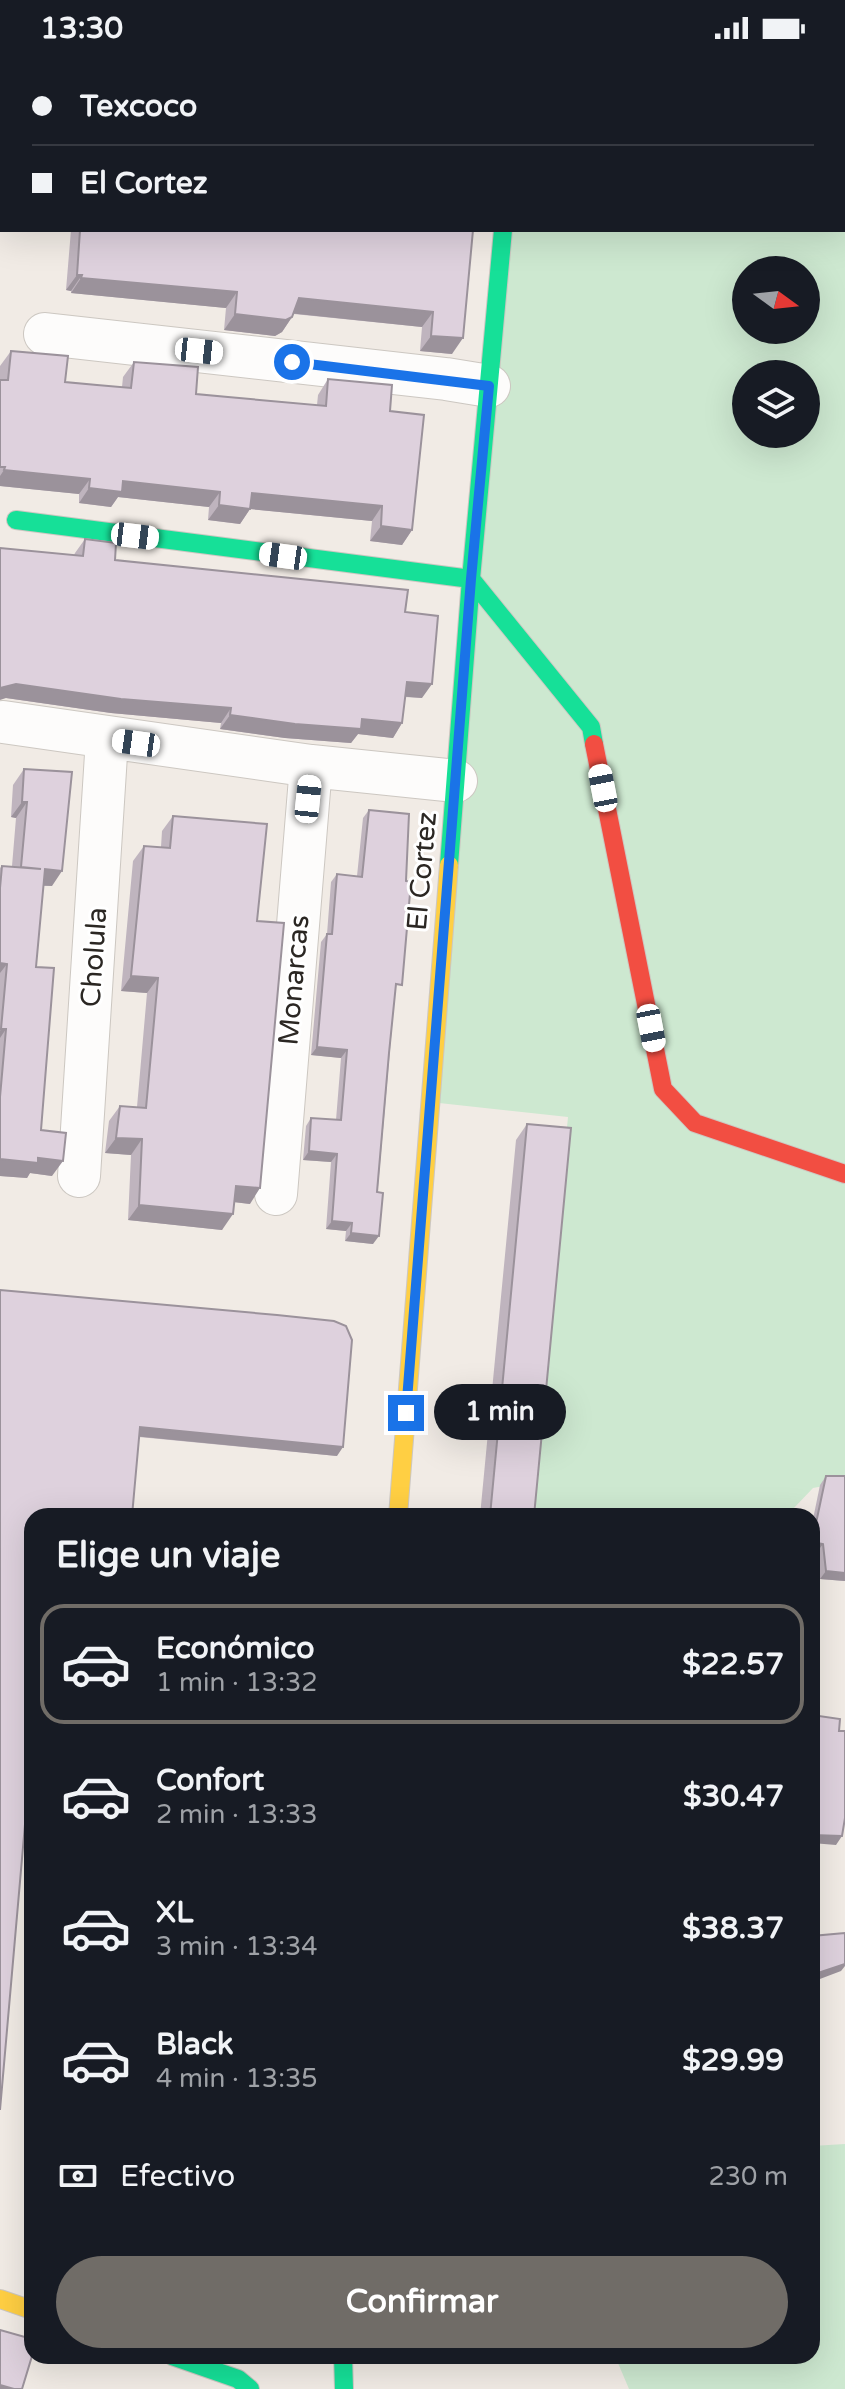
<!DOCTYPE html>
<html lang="es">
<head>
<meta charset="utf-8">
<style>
	body { margin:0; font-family:"Varela Round",sans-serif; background:#20242c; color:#f1f3f6; height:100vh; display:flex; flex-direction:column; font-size:30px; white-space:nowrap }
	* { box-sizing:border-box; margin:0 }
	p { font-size:26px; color:#9ea1a6 }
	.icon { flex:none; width:44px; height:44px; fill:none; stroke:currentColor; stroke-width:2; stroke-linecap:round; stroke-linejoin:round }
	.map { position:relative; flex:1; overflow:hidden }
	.details { position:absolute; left:24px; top:1452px; width:796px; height:856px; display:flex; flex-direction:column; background:#171b24; border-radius:24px; box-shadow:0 8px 32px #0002 }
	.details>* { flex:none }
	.top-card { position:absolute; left:0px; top:0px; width:846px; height:176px; box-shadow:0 8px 32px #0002; display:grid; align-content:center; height:176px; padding:0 32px; background:#171b24 }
	.needle { width:52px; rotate:105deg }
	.controls { position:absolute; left:732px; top:200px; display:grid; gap:16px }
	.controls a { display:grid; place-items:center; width:88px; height:88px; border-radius:50%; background:#171b24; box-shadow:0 8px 32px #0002; font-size:40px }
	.end { position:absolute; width:36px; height:36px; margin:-18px; border:10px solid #1a73e8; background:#fff; box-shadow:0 0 0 4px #fff }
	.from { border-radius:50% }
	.bubble { position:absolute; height:56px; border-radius:28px; background:#171b24; box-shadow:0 8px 32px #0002; font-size:26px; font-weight:700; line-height:56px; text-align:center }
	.car { position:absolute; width:24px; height:48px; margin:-24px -12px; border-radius:10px; box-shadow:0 0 6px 2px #0007; background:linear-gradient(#fff 24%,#345 0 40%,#fff 0 76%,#345 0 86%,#fff 0) }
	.top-card b { display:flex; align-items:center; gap:28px; height:76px; font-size:30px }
	.top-card b+b { border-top:2px solid #363941 }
	.top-card i { width:20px; height:20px; background:#f1f3f6 }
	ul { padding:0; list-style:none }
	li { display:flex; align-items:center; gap:24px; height:120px; margin:0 16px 12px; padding:0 16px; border:4px solid transparent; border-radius:24px }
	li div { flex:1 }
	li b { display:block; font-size:30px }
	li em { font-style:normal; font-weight:700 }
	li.current { border-color:#706c67 }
	li>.icon { width:72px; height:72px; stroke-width:1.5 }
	h2 { padding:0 32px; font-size:36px; line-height:96px }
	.pay { display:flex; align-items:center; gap:20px; height:88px; padding:0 32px; font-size:30px }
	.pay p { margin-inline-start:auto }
	.button { display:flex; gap:16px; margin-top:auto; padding:16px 32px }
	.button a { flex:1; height:92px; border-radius:48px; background:#706c67; color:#fff; font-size:32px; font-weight:700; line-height:92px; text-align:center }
	.status { display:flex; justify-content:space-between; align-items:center; height:56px; padding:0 40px; background:#171b24; direction:ltr }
	.status svg { height:22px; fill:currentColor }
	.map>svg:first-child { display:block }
	.green { fill:#cde8d0; fill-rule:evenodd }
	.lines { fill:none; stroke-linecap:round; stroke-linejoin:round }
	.street-casing { stroke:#ccc7c1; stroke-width:44 }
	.fast-casing { stroke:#ccc7c1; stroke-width:20 }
	.slow-casing { stroke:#ccc7c1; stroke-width:20 }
	.jam-casing { stroke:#ccc7c1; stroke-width:20 }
	.street { stroke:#fdfcfb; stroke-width:42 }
	.fast { stroke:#16e098; stroke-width:18 }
	.slow { stroke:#ffcf43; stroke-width:18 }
	.jam { stroke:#f24e42; stroke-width:18 }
	.wall { fill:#bfb4be }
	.shaded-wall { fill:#9b929b }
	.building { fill:#ded1dd; stroke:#9b929b; stroke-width:2 }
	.route { stroke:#1a73e8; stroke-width:10 }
	.labels { text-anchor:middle; stroke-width:6; stroke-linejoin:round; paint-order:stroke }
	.street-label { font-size:28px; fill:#2b2723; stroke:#fff }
</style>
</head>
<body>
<div class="status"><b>13:30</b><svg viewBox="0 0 49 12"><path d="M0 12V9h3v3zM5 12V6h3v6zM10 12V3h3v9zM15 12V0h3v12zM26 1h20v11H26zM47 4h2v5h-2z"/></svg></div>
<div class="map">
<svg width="845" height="2333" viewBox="0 0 845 2333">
	<rect width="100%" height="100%" fill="#f1ebe5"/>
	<path class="green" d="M 506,0 L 845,0 L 845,1426 L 813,1432 L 793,1453 L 793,1460 L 529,1460 L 568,1061 L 430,1046 L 503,174 L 844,174 L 844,2 ZM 746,214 L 806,214 L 806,274 L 746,274 ZM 746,318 L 806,318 L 806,378 L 746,378 Z
		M 845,2088 L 845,2333 L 629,2333 L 615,2300 L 812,2300 L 812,2090 Z"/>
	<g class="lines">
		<defs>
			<path id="street" d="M 45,278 L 446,323 L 489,330
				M 3,666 L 311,710 L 456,725
				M 79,1120 L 107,683
				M 276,1138 L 311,710"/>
			<path id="fast" d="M 16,464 L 471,523 L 591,671 L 594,688
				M 449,809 L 471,523 L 503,174
				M 172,2300 L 238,2323 L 250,2333
				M 343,2300 L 344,2333"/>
			<path id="slow" d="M 398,1460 L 449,809
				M 0,2243 L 32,2254"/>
			<path id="jam" d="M 506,0 L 506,2
				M 594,688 L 663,1033 L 695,1067 L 845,1118"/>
		</defs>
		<use href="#street" class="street-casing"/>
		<use href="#fast" class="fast-casing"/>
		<use href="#slow" class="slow-casing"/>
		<use href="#jam" class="jam-casing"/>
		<use href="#street" class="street"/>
		<use href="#fast" class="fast"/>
		<use href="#slow" class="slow"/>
		<use href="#jam" class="jam"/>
	</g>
	<path class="wall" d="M 71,174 L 473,174 L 452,298 L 420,295 L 422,271 L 294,258 L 282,276 L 275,280 L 224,274 L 226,252 L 71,237 L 71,235 L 66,234 Z
		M 11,295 L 65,326 L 122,331 L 123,321 L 134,306 L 196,338 L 317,349 L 318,339 L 328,323 L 390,355 L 412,474 L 402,489 L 370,485 L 372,465 L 250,453 L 240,468 L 208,464 L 209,451 L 118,441 L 111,451 L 79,447 L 79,438 L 0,430 L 0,310 Z
		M 85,483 L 115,504 L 405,556 L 422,642 L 405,641 L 402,667 L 393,682 L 358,678 L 351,687 L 285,682 L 220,673 L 221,667 L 111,657 L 6,642 L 75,497 Z
		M 24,713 L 52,830 L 43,830 L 36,911 L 41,1074 L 52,1120 L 30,1117 L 27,1122 L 0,1120 L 0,812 L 2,810 L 12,810 L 16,762 L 11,761 L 13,729 Z
		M 369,754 L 395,937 L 373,1188 L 345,1185 L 346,1175 L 326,1173 L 331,1106 L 303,1104 L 306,1070 L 311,1062 L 336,1064 L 341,1002 L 311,999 L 321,886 L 327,878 L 331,826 L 337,818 L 357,820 L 363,762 Z
		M 173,760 L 257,865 L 250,1148 L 234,1146 L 222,1174 L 128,1164 L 131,1099 L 105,1097 L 109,1065 L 120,1050 L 137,1051 L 147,937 L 121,935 L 133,805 L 144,790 L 161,791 L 162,775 Z
		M 527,1068 L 534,1460 L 480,1460 L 516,1084 Z
		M 0,1234 L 337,1400 L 139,1381 L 32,1460 L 32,1789 L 25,1775 Z
		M 826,1420 L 845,1525 L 820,1523 L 817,1496 L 812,1495 L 812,1468 L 820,1429 Z"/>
	<path class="shaded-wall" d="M 0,143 L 2,143 L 2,157 L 0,157 Z
		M 77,219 L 82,219 L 71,235 L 66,234 Z
		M 81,222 L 237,236 L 226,252 L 71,237 Z
		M 299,242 L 433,256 L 422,271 L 288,257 Z
		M 235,258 L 292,261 L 282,276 L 275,280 L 224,274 Z
		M 431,280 L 463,282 L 452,298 L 420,295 Z
		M 4,414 L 90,423 L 79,438 L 0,430 L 0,420 Z
		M 123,425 L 220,436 L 209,451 L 118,441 L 111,451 L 79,447 L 89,432 Z
		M 252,437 L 382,450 L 372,465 L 250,453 L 240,468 L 208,464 L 219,449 Z
		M 381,470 L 412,474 L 402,489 L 370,485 Z
		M 407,626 L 432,628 L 422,642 L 397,640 Z
		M 16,628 L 231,652 L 221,667 L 111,657 L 6,642 L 0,644 L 0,632 Z
		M 230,659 L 362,663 L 402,667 L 393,682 L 358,678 L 351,687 L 285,682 L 220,673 Z
		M 22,746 L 27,746 L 16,762 L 11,761 Z
		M 45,813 L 62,815 L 52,830 L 34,829 Z
		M 0,907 L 7,908 L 0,917 Z
		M 131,920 L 158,922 L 147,937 L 121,935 Z
		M 1,973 L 6,973 L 0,982 L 0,975 Z
		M 317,991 L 347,994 L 341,1002 L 311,999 Z
		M 116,1082 L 142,1083 L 131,1099 L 105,1097 Z
		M 309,1095 L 337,1098 L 331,1106 L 303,1104 Z
		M 38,1102 L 63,1105 L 52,1120 L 30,1117 L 27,1122 L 0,1120 L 0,1103 Z
		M 236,1130 L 260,1132 L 250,1148 L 225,1145 Z
		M 139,1149 L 233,1158 L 222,1174 L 128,1164 Z
		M 332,1165 L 352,1167 L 346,1175 L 326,1173 Z
		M 351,1177 L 379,1180 L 373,1188 L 345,1185 Z
		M 140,1371 L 343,1391 L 337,1400 L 133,1380 Z
		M 812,1486 L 823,1488 L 817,1496 L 812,1495 Z
		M 826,1515 L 845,1517 L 845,1525 L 820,1523 Z
		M 812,1779 L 842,1780 L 836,1789 L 812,1787 Z
		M 845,1908 L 845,1910 L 841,1915 L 812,1926 L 812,1919 Z
		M 0,2329 L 14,2333 L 0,2333 Z"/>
	<path class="building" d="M 0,0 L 454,0 L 454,2 L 2,2 L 2,143 L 0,143 Z
		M 80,174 L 473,174 L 463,282 L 431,280 L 433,256 L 299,242 L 292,261 L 286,264 L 235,258 L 237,236 L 81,222 L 82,219 L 77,219 Z
		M 11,295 L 68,300 L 65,326 L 97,329 L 131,332 L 134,306 L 198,311 L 196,338 L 228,341 L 326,350 L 328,323 L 392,329 L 390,355 L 424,359 L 412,474 L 381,470 L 382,450 L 252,437 L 250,453 L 219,449 L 220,436 L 123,425 L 122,436 L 89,432 L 90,423 L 4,414 L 5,411 L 0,411 L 0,324 L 8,324 Z
		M 85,483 L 116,487 L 115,504 L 408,534 L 405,556 L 438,560 L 432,628 L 407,626 L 402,667 L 362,663 L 361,673 L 295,668 L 230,659 L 231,652 L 121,643 L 16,628 L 0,632 L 0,492 L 83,500 Z
		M 24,713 L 72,716 L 62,815 L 45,813 L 36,911 L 54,912 L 41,1074 L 66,1077 L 63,1105 L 38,1102 L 38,1107 L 0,1103 L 0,1041 L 6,973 L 1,973 L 7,908 L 0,907 L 0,832 L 2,810 L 41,813 L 21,811 L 27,746 L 22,746 Z
		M 369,754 L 409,758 L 406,825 L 411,826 L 402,929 L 396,928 L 389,997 L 377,1136 L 383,1137 L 379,1180 L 351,1177 L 352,1167 L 332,1165 L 337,1098 L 309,1095 L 311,1062 L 341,1064 L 347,994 L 317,991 L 327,878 L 332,878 L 337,818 L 362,821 Z
		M 173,760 L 267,768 L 257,865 L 284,867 L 260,1132 L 236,1130 L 233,1158 L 139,1149 L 142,1083 L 116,1082 L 120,1050 L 146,1052 L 158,922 L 131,920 L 144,790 L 170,792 Z
		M 527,1068 L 571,1072 L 534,1460 L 490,1460 Z
		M 0,1234 L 277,1259 L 334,1265 L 346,1270 L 352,1284 L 343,1391 L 140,1371 L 132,1460 L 32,1460 L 32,1767 L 26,1757 L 0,2054 Z
		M 826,1420 L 845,1420 L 845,1517 L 826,1515 L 823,1488 L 812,1486 Z
		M 812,1659 L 840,1663 L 839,1675 L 845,1675 L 845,1762 L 842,1780 L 812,1779 Z
		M 845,1877 L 845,1908 L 812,1919 L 812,1880 Z
		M 0,2274 L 32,2283 L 32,2300 L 22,2333 L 14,2333 L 0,2329 Z"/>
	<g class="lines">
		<path class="route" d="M 292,306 L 489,330 L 471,523 L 406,1357"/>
	</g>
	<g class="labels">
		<g class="street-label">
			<text transform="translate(421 815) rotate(-85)" y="10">El Cortez</text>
			<text transform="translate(93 901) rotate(-86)" y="10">Cholula</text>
			<text transform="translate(293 924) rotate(-85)" y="10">Monarcas</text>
		</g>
	</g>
</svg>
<div class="controls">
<a><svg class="needle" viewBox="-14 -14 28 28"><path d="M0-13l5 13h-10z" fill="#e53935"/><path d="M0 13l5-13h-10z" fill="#9ea1a6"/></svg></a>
<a><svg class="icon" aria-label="layers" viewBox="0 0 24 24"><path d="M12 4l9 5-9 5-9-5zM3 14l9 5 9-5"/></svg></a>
</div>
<i class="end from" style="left:292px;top:306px"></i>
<i class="end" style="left:406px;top:1357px"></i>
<div class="bubble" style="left:434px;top:1328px;width:132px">1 min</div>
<i class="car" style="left:199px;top:295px;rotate:96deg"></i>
<i class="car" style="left:135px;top:480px;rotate:97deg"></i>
<i class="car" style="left:283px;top:500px;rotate:278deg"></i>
<i class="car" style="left:136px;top:687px;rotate:278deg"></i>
<i class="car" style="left:603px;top:732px;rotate:349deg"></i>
<i class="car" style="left:308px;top:743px;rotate:6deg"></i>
<i class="car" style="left:651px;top:972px;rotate:169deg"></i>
<div class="top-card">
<b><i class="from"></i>Texcoco</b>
<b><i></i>El Cortez</b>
</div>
<section class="details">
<h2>Elige un viaje</h2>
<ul>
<li class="current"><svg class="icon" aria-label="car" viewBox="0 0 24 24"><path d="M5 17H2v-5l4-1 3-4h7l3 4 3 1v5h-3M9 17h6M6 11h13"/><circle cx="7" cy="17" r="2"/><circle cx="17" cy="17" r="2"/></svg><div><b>Económico</b><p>1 min · 13:32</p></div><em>$22.57</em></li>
<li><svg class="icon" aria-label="car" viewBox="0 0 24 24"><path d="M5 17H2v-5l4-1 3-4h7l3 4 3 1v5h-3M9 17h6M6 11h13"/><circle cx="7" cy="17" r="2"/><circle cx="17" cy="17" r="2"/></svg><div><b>Confort</b><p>2 min · 13:33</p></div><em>$30.47</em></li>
<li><svg class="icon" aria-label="car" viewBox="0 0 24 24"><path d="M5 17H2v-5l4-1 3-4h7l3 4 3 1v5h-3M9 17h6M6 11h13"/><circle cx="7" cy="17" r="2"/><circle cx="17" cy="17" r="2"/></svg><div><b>XL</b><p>3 min · 13:34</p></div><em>$38.37</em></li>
<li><svg class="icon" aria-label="car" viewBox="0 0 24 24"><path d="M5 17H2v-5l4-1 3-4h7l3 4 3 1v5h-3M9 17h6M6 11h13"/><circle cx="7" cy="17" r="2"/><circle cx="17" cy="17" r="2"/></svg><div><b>Black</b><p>4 min · 13:35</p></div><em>$29.99</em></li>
</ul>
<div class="pay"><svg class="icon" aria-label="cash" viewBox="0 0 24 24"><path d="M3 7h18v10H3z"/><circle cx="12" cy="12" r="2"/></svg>Efectivo<p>230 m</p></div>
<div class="button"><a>Confirmar</a></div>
</section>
</div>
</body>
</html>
